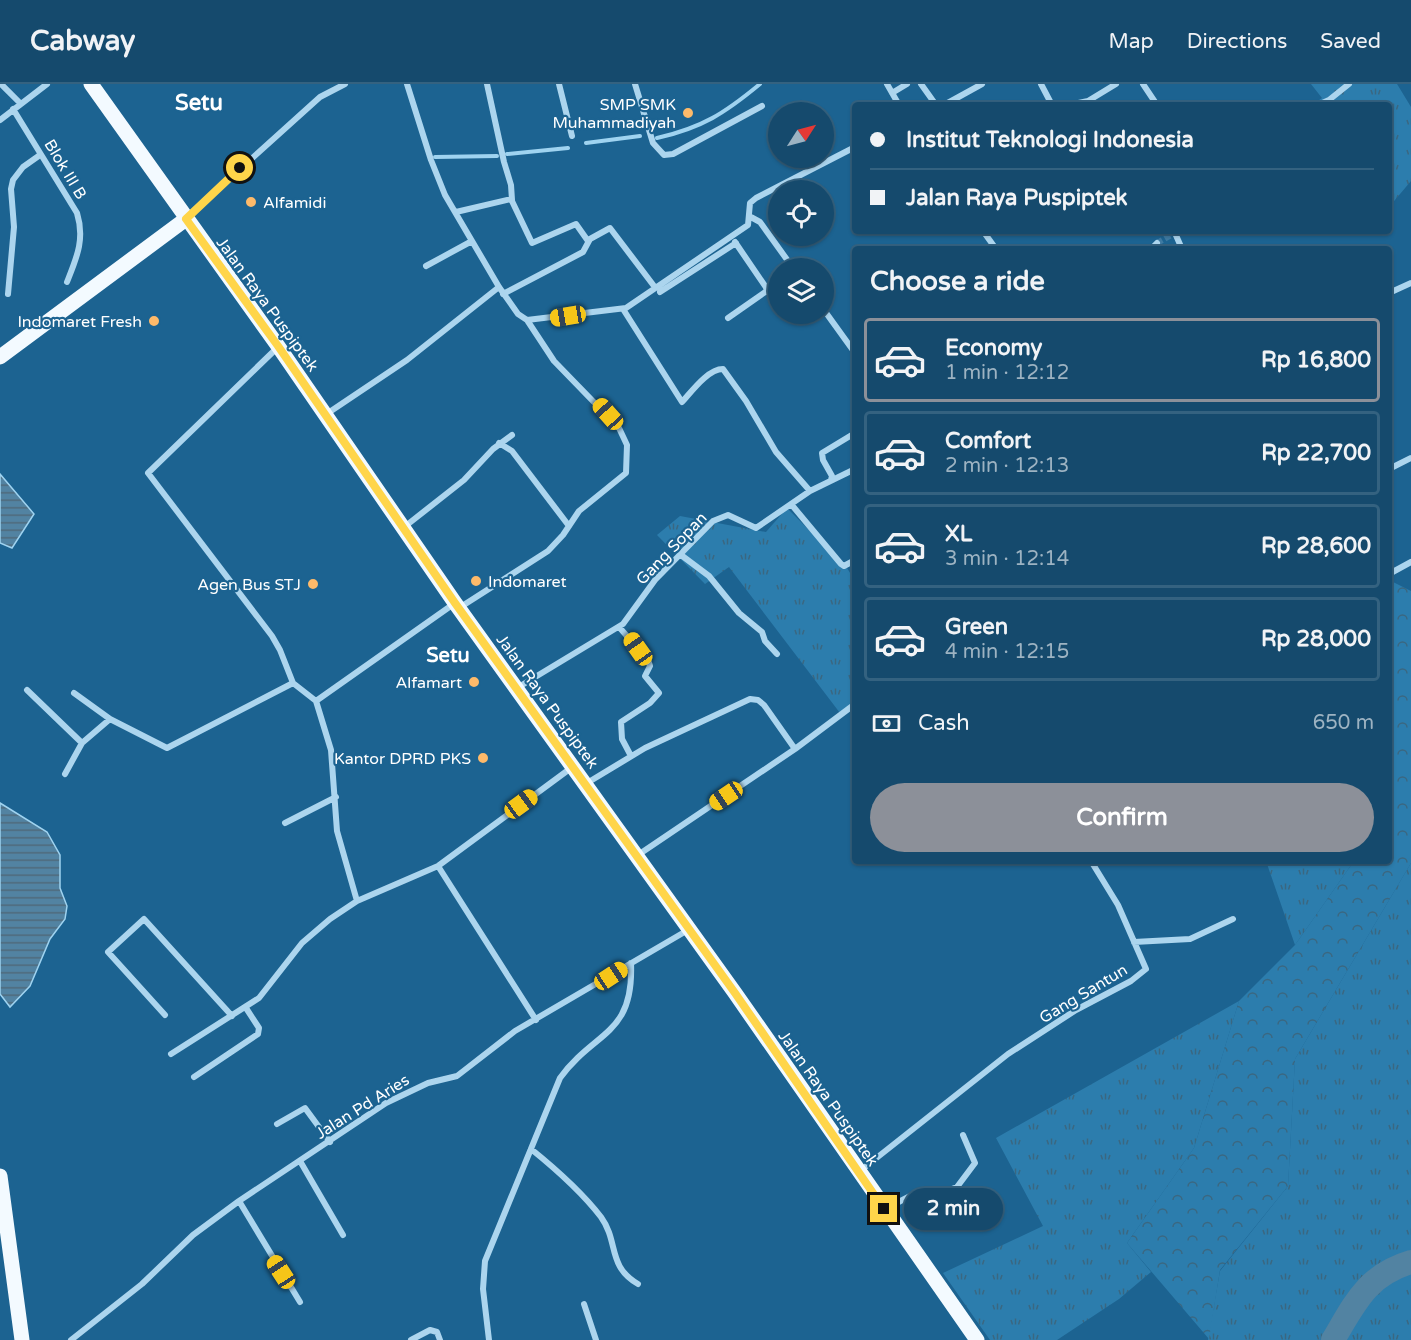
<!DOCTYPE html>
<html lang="en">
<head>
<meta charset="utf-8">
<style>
	body { margin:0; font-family:"Varela Round",sans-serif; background:#1e5172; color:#f1f3f6; height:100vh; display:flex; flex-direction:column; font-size:22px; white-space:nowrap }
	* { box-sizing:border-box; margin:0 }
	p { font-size:20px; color:#9db3c2 }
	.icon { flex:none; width:33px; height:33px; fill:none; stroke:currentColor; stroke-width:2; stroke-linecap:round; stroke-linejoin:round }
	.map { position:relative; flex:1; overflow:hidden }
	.side { position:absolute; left:852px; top:162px; width:540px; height:618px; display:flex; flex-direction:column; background:#154a6d; border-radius:6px; box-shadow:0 2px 4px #0004,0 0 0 2px #346280 }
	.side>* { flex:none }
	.top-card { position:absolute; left:852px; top:18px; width:540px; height:132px; border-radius:6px; box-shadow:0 2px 4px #0004,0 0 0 2px #346280; display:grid; align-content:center; height:132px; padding:0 18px; background:#154a6d }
	.needle { width:39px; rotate:54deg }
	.buttons { position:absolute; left:768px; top:18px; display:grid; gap:12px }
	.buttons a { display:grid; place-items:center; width:66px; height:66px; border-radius:50%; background:#154a6d; box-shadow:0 2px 4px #0004,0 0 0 2px #346280; font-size:30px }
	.end { position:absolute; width:27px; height:27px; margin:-14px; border:8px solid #ffd54a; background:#111; box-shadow:0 0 0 3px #111 }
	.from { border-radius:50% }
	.bubble { position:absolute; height:42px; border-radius:21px; background:#154a6d; box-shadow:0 2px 4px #0004,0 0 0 2px #346280; font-size:20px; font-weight:800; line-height:42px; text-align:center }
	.car { position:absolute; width:18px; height:36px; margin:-18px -9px; border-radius:8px; box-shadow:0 0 4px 2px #0007; background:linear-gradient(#f5c518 24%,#345 0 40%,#f5c518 0 76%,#345 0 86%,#f5c518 0) }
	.top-card b { display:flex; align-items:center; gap:21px; height:57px; font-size:22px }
	.top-card b+b { border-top:2px solid #346280 }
	.top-card i { width:15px; height:15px; background:#f1f3f6 }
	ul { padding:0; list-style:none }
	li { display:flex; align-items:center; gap:18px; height:84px; margin:0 12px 9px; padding:0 6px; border:3px solid #346280; border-radius:6px }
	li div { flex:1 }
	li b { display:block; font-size:22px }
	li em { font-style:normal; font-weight:800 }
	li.on { border-color:#8c9099 }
	li>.icon { width:54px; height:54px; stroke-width:1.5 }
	h2 { padding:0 18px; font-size:27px; line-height:72px }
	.pay { display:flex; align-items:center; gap:15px; height:66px; padding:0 18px; font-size:22px }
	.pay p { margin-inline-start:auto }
	.action { display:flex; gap:12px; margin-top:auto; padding:12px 18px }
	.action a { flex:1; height:69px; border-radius:36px; background:#8c9099; color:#fff; font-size:24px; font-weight:800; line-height:69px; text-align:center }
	header { display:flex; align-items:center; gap:36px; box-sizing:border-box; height:84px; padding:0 30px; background:#154a6d; border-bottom:2px solid #346280 }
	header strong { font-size:28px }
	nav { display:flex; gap:33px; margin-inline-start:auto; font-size:21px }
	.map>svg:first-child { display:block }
	.grass { fill:url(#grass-tufts) }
	.forest { fill:url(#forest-crowns) }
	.water { fill:url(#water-rules); stroke:#9fd3f0; stroke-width:1.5 }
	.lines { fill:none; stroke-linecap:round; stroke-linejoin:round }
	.stream { stroke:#9fd3f0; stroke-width:4 }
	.river { stroke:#5283a2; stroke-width:24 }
	.street-tunnel { stroke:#3e7aa2; stroke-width:6; stroke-dasharray:6 3; stroke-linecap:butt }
	.street { stroke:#acd5ee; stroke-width:6 }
	.primary { stroke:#f3faff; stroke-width:15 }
	.route { stroke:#ffd54a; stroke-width:8 }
	.poi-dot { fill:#feba6a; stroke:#1c6391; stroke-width:2 }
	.labels { text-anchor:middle; stroke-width:4.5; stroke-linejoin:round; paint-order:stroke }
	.poi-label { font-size:16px; fill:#fff; stroke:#1c6391; text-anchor:end }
	.street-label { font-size:16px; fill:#fff; stroke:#1c6391 }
	.quarter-label { font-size:20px; font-weight:bold; fill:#fff; stroke:#1c6391 }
	.district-label { font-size:22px; font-weight:bold; fill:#fff; stroke:#1c6391 }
</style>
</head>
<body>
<header>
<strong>Cabway</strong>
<nav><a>Map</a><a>Directions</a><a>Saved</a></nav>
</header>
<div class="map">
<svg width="1411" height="1256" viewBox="0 0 1411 1256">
	<defs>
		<pattern id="grass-tufts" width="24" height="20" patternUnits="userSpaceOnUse" patternTransform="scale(1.5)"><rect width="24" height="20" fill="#2c7dad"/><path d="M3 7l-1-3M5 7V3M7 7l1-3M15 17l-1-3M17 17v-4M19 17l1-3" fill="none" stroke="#3a6781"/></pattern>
		<pattern id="forest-crowns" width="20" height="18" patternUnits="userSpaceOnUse" patternTransform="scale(1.5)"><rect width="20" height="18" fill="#2c7dad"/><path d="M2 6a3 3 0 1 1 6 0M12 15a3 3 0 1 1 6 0" fill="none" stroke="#3a6781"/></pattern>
		<pattern id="water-rules" width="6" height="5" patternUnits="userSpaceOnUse" patternTransform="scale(1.5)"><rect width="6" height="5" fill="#5283a2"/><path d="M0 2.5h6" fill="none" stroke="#4f6a7b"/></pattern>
	</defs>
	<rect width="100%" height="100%" fill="#1c6391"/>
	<path class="grass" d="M 1311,0 L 1397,0 L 1411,23 L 1411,97 L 1389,123 L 1389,21 L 1312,21 L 1322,14 Z
		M 787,424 L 847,484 L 855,497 L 855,619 L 840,629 L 729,483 L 705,500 L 657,451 L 680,432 L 766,448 Z
		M 1266,777 L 1354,777 L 1295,861 Z
		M 1411,779 L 1411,1256 L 1208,1256 L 1220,1187 L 1288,1102 L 1295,975 Z
		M 1239,917 L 1194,1064 L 1127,1159 L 1151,1188 L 1119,1215 L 1057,1256 L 990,1256 L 943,1189 L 1043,1142 L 996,1054 Z"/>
	<path class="forest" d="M 1389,496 L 1411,507 L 1411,779 L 1295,975 L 1288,1102 L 1220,1186 L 1209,1255 L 1127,1159 L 1194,1064 L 1239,917 L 1295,861 L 1354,777 L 1389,777 Z"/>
	<path class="water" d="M 0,390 L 34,430 L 12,464 L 0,459 Z
		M 0,719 L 47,748 L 60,771 L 60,804 L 67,822 L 65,835 L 50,855 L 30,902 L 10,923 L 0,910 Z"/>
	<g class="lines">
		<path class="stream" d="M 657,54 C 702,44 725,29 760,0
			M 586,59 L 640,52
			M 507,70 L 568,64
			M 435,73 L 497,72"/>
		<path class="river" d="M 1333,1256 C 1355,1219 1367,1191 1411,1178"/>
		<path class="street-tunnel" d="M 1157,159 L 1175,149"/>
		<path class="street" d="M 1,0 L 20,19
			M 407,0 L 431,76 L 445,111 L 499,203 L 518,230 L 527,236 L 626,224 L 748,141 L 750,119 L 756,114 L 855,63
			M 487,0 L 504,78 L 511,101 L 512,116
			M 559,0 L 572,52
			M 635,0 L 653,59 L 664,71 L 673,70 L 762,22
			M 887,0 L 899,21
			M 921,0 L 936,21
			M 1041,0 L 1052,21
			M 1143,0 L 1157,21
			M 892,9 L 907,0
			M 944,21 L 982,0
			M 1069,21 L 1088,17 L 1116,0
			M 1318,21 L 1329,16 L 1349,0
			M 13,25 L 77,129 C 85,155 77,173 67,198
			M 0,36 L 47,0
			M 456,128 L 511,115 L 532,159 L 576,140 L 588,157
			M 188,132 L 320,13 L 345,0
			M 749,132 L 760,138 L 793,184
			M 983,147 L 996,165
			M 1179,147 L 1175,149 L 1182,165
			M 735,158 L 778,221
			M 1151,165 L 1157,159
			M 426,182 L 472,157
			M 660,208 L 736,159
			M 1389,209 L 1411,199
			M 8,210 L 14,143 L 11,105 L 13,96 L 23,83 L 40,71
			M 503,210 L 583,168 L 590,155 L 610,144 L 654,202
			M 623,225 L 682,318 C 692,307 708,285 723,285 L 746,317 L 776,368 L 810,407
			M 824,226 L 855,269
			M 728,234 L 768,206
			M 277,264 L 148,389 L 272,552 L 280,566 L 293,599 L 316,617 L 331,666 L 337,747 L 357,817
			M 325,331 L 407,276 L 499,203
			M 499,359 L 512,367 L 569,442
			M 1389,385 L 1411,374
			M 831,396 L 832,392 L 823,376 L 822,369 L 855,349
			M 791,420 L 841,480 L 844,482 L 855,476
			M 403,444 L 464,396 L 493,365 L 512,351
			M 681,471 L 709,492 L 739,529 L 762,548 L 765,557 L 777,570
			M 1389,490 L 1411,478
			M 459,524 L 548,467 L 563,451 L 579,427 L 626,389 L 627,361 L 619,344 L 554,277 L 527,236
			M 619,543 L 648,576 L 650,582 L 645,592 L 659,609 L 650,619 L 621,638 L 622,655 L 631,672
			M 517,604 L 623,540 L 655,496 L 713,437 L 728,431 L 756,444 L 810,407 L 855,385
			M 27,606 L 82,659
			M 74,609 L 110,635 L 167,664 L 293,599
			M 316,617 L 455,519
			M 65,690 L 82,659 L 110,635
			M 587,699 L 645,664 L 750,615 L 758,616 L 764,621 L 795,665
			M 285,739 L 336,713
			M 638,771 L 795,665 L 855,620
			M 438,782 L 536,936
			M 1134,858 L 1190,855 L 1233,835
			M 165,931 L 108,868 L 144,835 L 232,932
			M 171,970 L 259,914 L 302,859 L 330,835 L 357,817 L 438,782 L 571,684
			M 194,993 L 258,950 L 259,944 L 246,924
			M 277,1040 L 305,1024 L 330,1058
			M 531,1065 C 557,1086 581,1107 601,1133 C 619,1158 607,1182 638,1200
			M 300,1077 L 343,1151
			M 860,1087 L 1008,970 L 1076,926 L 1131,897 L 1146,885 L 1118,821 L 1091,777
			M 239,1117 L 300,1218
			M 885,1125 L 920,1107 L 942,1109 L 957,1103 L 975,1079 L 963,1051
			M 584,1220 L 596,1256
			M 71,1256 L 142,1200 L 193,1151 L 239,1117 L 386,1019 L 428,999 L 457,992 L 515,947 L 688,846
			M 411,1256 L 430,1246 L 437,1248 L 440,1256
			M 489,1256 L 483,1205 L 485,1177 L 560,994 C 595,946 634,952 631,879"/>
		<path class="primary" d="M 91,0 L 278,262 L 455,519 L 735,909 L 977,1256
			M 0,273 L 186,135
			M 0,1092 L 22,1256"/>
	</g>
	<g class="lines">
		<path class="route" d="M 240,84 L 186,135 L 278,262 L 455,519 L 735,909 L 884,1125"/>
	</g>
	<g class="poi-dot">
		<circle cx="688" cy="29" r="6"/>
		<circle cx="251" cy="118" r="6"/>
		<circle cx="154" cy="237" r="6"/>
		<circle cx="476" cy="497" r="6"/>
		<circle cx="313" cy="500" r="6"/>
		<circle cx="474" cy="598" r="6"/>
		<circle cx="483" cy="674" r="6"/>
	</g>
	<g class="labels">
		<g class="poi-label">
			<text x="676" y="26">SMP SMK<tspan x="676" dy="18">Muhammadiyah</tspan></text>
			<text x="263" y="124" text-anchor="start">Alfamidi</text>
			<text x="142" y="243">Indomaret Fresh</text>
			<text x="488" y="503" text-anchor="start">Indomaret</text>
			<text x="301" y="506">Agen Bus STJ</text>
			<text x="462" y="604">Alfamart</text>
			<text x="471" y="680">Kantor DPRD PKS</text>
		</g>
		<g class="street-label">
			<text transform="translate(66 85) rotate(59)" y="6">Blok III B</text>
			<text transform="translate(268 220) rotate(54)" y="6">Jalan Raya Puspiptek</text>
			<text transform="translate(671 464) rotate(-46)" y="6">Gang Sopan</text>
			<text transform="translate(548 617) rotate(54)" y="6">Jalan Raya Puspiptek</text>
			<text transform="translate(1083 909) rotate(-31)" y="6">Gang Santun</text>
			<text transform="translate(829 1014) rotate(55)" y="6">Jalan Raya Puspiptek</text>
			<text transform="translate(362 1022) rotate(-32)" y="6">Jalan Pd Aries</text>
		</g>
		<g class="quarter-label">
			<text x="448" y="578">Setu</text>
		</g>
		<g class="district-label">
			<text x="199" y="26">Setu</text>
		</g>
	</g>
</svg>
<div class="buttons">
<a><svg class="needle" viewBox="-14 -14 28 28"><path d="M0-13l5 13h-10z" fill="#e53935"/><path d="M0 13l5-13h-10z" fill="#9db3c2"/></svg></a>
<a><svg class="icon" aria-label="locate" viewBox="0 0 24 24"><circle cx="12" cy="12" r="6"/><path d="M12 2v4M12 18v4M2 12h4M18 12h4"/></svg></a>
<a><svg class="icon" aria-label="layers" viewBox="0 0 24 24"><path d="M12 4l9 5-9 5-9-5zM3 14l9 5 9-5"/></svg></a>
</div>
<i class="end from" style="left:240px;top:84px"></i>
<i class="end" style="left:884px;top:1125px"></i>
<div class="bubble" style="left:904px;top:1104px;width:99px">2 min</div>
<i class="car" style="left:568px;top:232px;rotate:261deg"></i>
<i class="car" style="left:608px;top:330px;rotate:318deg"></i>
<i class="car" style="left:638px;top:565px;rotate:325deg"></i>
<i class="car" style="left:726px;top:712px;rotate:236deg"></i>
<i class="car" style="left:521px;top:720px;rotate:54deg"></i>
<i class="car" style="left:611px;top:892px;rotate:57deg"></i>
<i class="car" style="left:281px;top:1188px;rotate:327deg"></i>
<div class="top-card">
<b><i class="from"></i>Institut Teknologi Indonesia</b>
<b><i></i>Jalan Raya Puspiptek</b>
</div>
<section class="side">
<h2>Choose a ride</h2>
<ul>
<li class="on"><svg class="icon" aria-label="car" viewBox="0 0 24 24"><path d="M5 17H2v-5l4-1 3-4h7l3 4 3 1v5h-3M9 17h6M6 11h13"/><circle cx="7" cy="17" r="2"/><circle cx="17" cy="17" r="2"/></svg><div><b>Economy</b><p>1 min · 12:12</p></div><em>Rp 16,800</em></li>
<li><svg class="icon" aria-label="car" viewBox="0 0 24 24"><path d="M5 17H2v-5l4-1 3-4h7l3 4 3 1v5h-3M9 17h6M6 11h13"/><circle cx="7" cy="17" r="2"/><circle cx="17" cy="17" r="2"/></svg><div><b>Comfort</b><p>2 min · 12:13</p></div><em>Rp 22,700</em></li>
<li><svg class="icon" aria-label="car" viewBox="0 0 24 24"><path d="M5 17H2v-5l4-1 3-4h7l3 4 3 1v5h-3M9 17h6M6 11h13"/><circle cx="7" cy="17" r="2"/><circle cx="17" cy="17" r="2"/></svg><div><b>XL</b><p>3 min · 12:14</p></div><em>Rp 28,600</em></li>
<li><svg class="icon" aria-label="car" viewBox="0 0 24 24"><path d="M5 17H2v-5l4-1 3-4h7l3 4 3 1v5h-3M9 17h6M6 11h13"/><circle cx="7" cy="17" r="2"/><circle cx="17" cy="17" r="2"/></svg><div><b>Green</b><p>4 min · 12:15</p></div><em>Rp 28,000</em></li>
</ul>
<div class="pay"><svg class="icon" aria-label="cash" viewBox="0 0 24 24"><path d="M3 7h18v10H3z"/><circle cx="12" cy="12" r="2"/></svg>Cash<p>650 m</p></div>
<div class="action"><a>Confirm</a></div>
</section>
</div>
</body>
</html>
